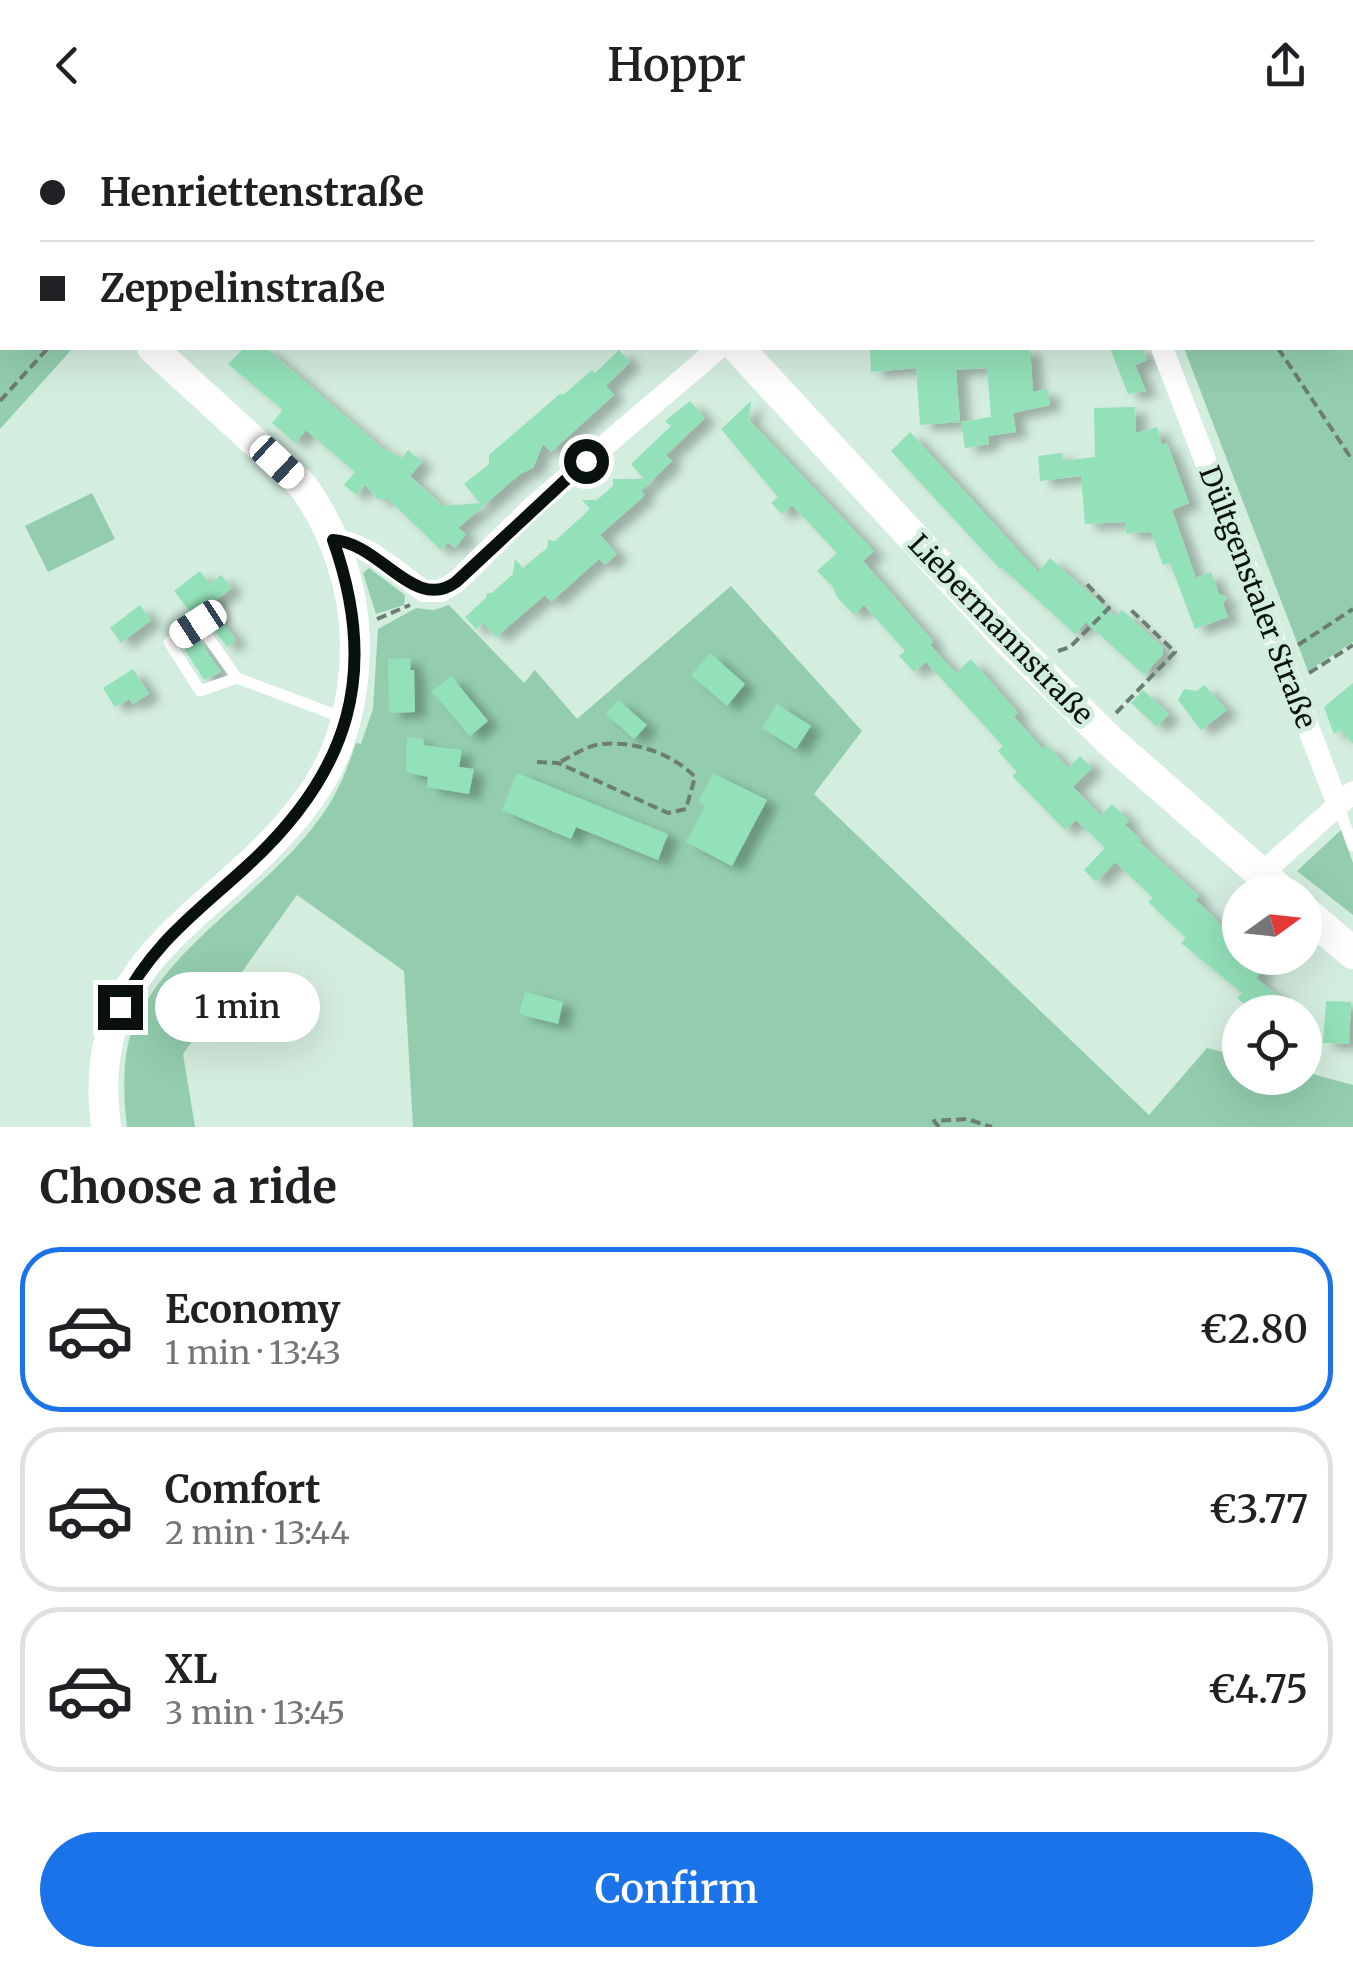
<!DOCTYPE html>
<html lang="en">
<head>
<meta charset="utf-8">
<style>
	body { margin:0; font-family:Merriweather,serif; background:#f6f6f6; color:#202124; height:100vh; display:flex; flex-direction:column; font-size:38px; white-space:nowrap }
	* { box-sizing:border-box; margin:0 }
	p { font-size:32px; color:#757577 }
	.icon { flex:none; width:55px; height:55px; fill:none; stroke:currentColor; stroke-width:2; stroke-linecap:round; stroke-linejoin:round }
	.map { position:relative; height:997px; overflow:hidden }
	.details { display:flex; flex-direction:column; background:#fff; flex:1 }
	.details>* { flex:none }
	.guide { position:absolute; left:0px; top:0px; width:1355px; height:220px; box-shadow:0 10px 40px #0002; display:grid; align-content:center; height:220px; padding:0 40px; background:#fff }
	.needle { width:65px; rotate:75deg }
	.controls { position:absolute; left:1222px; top:745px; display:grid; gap:20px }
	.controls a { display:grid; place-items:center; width:100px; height:100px; border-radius:50%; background:#fff; box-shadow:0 10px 40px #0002; font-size:50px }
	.end { position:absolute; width:45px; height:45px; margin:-22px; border:12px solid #08110c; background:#fff; box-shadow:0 0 0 5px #fff }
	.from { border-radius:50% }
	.bubble { position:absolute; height:70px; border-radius:35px; background:#fff; box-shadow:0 10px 40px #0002; font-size:32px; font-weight:600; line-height:70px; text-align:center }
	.car { position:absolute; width:30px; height:60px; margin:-30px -15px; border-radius:12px; box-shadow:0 0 8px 2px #0007; background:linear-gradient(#fff 24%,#345 0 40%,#fff 0 76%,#345 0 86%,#fff 0) }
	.guide b { display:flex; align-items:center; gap:35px; height:95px; font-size:38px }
	.guide b+b { border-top:2px solid #e0e0e0 }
	.guide i { width:25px; height:25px; background:#202124 }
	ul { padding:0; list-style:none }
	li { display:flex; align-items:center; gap:30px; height:165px; margin:0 20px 15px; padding:0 20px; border:5px solid #e0e0e0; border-radius:40px }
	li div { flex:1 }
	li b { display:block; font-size:38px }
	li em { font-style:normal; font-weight:600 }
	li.selected { border-color:#1a73e8 }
	li>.icon { width:90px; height:90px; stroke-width:1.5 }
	h2 { padding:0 40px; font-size:45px; line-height:120px }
	.button { display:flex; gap:20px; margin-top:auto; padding:20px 40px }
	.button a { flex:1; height:115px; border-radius:60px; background:#1a73e8; color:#fff; font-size:40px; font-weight:600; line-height:115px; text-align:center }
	header { display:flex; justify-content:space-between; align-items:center; height:130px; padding:0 40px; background:#fff; font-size:45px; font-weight:600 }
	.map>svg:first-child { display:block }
	.green { fill:#93cdae }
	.water { fill:#56a37d }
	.building { fill:#93e1b9; filter:url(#shadow) }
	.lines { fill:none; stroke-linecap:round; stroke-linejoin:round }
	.path { stroke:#6c7e74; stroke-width:4; stroke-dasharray:10 5; stroke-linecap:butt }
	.service { stroke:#fff; stroke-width:11 }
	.minor { stroke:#fff; stroke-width:22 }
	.tertiary { stroke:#fff; stroke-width:30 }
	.secondary { stroke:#fff; stroke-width:32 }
	.route { stroke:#08110c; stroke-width:12 }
	.labels { text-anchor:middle; stroke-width:10; stroke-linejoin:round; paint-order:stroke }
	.street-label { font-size:28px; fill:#08110c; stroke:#d3edde }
</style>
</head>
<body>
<header><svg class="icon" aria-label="back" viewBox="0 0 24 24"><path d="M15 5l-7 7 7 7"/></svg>Hoppr<svg class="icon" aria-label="share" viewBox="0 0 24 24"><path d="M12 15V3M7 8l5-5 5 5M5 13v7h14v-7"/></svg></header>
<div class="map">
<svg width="1353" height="997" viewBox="0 0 1353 997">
	<defs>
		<filter id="shadow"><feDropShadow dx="11" dy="6" stdDeviation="5" flood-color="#0004"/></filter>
	</defs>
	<rect width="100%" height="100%" fill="#d3edde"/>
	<path class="green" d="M 0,0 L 41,2 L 2,2 L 2,218 L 73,218 L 0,299 Z
		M 1190,0 L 1353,0 L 1353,512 L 1308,541 L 1184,218 L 1352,218 L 1352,2 L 1189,2 Z
		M 92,363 L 115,409 L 48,442 L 25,396 Z
		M 369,438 L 405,465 L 404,475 L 376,484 L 363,443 Z
		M 731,456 L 862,601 L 814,664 L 1149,985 L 1207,918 L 1240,926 L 1240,948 L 1305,948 L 1305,942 L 1353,955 L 1353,997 L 413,997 L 404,841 L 297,765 L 183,924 L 195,997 L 127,997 C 123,962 121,916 139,884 C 182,805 268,760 320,688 C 337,665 347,640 356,613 L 361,614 L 373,579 L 378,499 L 416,478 L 434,480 L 449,475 L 524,553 L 535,540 L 577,589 Z
		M 1341,700 L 1353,733 L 1353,785 L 1297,741 Z"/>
	<path class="water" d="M 243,849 L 254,850 L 300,874 L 301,890 L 273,901 L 232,879 L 231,866 Z"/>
	<path class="building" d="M 244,218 L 266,218 L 382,318 L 402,328 L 408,320 L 422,332 L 410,346 L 443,376 L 480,373 L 464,354 L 489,334 L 489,325 L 561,263 L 563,265 L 592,240 L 595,243 L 619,220 L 630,232 L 606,256 L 614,265 L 551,322 L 543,314 L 533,338 L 520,344 L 458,398 L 466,404 L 455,418 L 448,412 L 441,420 L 388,369 L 378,369 L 365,355 L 356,365 L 344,355 L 355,342 L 306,300 L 295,313 L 272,293 L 283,280 L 228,234 Z
		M 870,218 L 1030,218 L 1033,262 L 1047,259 L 1050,275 L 1013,283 L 1016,302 L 988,306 L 989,314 L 965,318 L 961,292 L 991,287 L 987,238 L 956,240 L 960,292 L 920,295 L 916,238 L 871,242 Z
		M 1110,218 L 1142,218 L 1147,230 L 1135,235 L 1146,261 L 1128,264 Z
		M 690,271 L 705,288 L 666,325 L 672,331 L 641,361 L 645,365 L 600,405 L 617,424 L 605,435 L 599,429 L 551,472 L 545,465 L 496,507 L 483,493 L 476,499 L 465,487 L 486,468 L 487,463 L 492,463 L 513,444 L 515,429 L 523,438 L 547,418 L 548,410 L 555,411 L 590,379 L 582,370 L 597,370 L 613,356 L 613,349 L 644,349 L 631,334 L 671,296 L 665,291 Z
		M 751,271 L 749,290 L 874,421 L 863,431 L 933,511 L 930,515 L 956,543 L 971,529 L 1018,583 L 1014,587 L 1043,619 L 1047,615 L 1068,638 L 1080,626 L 1092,638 L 1073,657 L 1101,686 L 1112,674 L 1129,691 L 1125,695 L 1141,710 L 1139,712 L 1199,766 L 1195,769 L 1240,813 L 1240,828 L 1256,828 L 1266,837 L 1256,848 L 1280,867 L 1269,882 L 1255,882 L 1237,868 L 1242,863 L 1181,813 L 1186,808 L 1148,772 L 1153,768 L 1115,732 L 1096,752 L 1084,740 L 1105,718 L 1076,690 L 1065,700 L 1012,646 L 1017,642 L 998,621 L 1003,616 L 926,532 L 914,542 L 899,526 L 905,521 L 864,475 L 854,485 L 837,467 L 833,457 L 817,441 L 837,423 L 792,375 L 782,384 L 771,373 L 778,367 L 721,299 Z
		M 1135,277 L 1136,303 L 1157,297 L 1162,315 L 1167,313 L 1189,373 L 1172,380 L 1196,448 L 1211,442 L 1219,464 L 1227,467 L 1223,474 L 1228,487 L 1195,499 L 1170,433 L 1163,435 L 1151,402 L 1126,403 L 1125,392 L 1085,394 L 1081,346 L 1040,351 L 1038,326 L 1062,323 L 1063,331 L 1095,327 L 1094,278 Z
		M 910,302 L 1038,442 L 1050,428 L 1116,487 L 1122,480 L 1163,518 L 1163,524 L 1144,545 L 1086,492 L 1075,504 L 1001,437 L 1000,439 L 891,321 Z
		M 200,441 L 210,454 L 221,445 L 232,458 L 209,476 L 236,510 L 227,517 L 205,487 L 193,485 L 174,461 Z
		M 140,475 L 151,490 L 121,513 L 110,498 Z
		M 196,506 L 221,542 L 204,550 L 182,515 Z
		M 710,523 L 745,554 L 727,576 L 691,545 Z
		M 411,528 L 410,540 L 414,540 L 415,582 L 389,583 L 388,529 Z
		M 133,539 L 149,564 L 133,574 L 129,569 L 115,577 L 103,558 Z
		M 451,546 L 488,591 L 470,606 L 432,562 Z
		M 1353,553 L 1353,614 L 1340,599 L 1334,604 L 1324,577 Z
		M 1204,555 L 1227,580 L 1201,600 L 1178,570 L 1184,559 L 1197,561 Z
		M 1143,560 L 1169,584 L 1157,597 L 1131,573 Z
		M 618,570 L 647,595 L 634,609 L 606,584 Z
		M 777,574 L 811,596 L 796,619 L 762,598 Z
		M 407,607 L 424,609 L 423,615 L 462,620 L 459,637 L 474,639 L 469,664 L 427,657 L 428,647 L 406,642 Z
		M 517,643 L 668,704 L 658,730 L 576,697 L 571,709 L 502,680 Z
		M 713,643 L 767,670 L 732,736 L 686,712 L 705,676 L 698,672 Z
		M 525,862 L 563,872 L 558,894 L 519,884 Z
		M 1326,871 L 1351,872 L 1349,914 L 1323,913 Z"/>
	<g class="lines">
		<path class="path" d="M 45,0 L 55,0
			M 535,0 L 539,2
			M 1006,0 L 1007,2
			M 1328,0 L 1330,2
			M 172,2 L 174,0
			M 1299,2 L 1303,0
			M 0,19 L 2,17
			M 0,88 L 2,92
			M 1352,115 L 1353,114
			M 0,127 L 2,131
			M 1352,154 L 1353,154
			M 0,170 L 2,169
			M 1352,170 L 1353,171
			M 0,197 L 2,195
			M 0,216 L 2,214
			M 1278,218 L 1349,325 L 1353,322
			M 0,271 L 48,218
			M 377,489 L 410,475
			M 1298,515 L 1353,479
			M 1058,521 L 1070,517 L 1109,478 L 1084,451
			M 1309,543 L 1353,515
			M 1116,583 L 1175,522 L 1131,480
			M 537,632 L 558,633 L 668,683 L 686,679 L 695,647 C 671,622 629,609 596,615 C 583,618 570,627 558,633
			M 939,997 L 934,991 L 967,989 L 992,997"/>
		<path class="service" d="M 10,0 L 11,2
			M 237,548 L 198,493 L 169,512 L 200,561 L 237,548 L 344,588
			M 1338,675 L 1353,716"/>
		<path class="minor" d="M 1166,2 L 1166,0
			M 1162,218 L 1338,675
			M 333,410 C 366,412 397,443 424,461 L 441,461 L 456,452 L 535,375 L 719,218
			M 1260,745 L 1353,662"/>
		<path class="tertiary" d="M 254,2 L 256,0
			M 106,997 C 82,819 223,788 308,670 C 342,625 355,568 355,512 C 354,456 335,401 303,356 L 152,218"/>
		<path class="secondary" d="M 496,0 L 500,2
			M 738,218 L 1008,510 L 1111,612 L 1282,762
			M 1305,782 L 1353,823"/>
	</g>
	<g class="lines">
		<path class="route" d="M 120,877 C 152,813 196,783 247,736 C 350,642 380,542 333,410 C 381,413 414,483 456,452 L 586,331"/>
	</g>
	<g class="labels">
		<g class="street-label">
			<text transform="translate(1258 467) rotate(69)" y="10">Dültgenstaler Straße</text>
			<text transform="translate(1001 499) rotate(46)" y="10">Liebermannstraße</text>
		</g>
	</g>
</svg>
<div class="controls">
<a><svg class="needle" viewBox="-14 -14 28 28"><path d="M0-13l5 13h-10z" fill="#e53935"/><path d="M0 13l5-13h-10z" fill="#757577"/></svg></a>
<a><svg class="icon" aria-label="locate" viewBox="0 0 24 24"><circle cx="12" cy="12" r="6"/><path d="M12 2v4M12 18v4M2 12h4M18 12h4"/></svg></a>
</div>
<i class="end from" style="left:586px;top:331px"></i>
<i class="end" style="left:120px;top:877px"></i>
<div class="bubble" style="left:155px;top:842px;width:165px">1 min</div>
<i class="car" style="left:277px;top:332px;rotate:133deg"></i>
<i class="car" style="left:198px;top:494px;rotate:237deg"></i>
<div class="guide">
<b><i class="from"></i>Henriettenstraße</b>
<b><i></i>Zeppelinstraße</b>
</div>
</div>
<section class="details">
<h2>Choose a ride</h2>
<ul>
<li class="selected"><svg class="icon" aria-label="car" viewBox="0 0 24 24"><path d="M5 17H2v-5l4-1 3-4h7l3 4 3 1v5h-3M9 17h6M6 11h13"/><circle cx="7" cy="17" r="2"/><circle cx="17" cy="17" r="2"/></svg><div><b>Economy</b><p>1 min · 13:43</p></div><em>€2.80</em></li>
<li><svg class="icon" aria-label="car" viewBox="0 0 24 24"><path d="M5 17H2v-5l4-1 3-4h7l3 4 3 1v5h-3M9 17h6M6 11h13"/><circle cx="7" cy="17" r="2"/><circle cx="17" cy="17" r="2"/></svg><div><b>Comfort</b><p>2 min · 13:44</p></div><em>€3.77</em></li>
<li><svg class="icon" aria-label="car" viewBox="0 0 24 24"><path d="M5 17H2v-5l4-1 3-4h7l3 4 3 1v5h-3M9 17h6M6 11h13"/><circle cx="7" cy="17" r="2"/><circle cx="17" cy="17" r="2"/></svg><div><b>XL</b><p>3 min · 13:45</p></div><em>€4.75</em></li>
</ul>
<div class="button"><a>Confirm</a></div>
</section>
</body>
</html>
